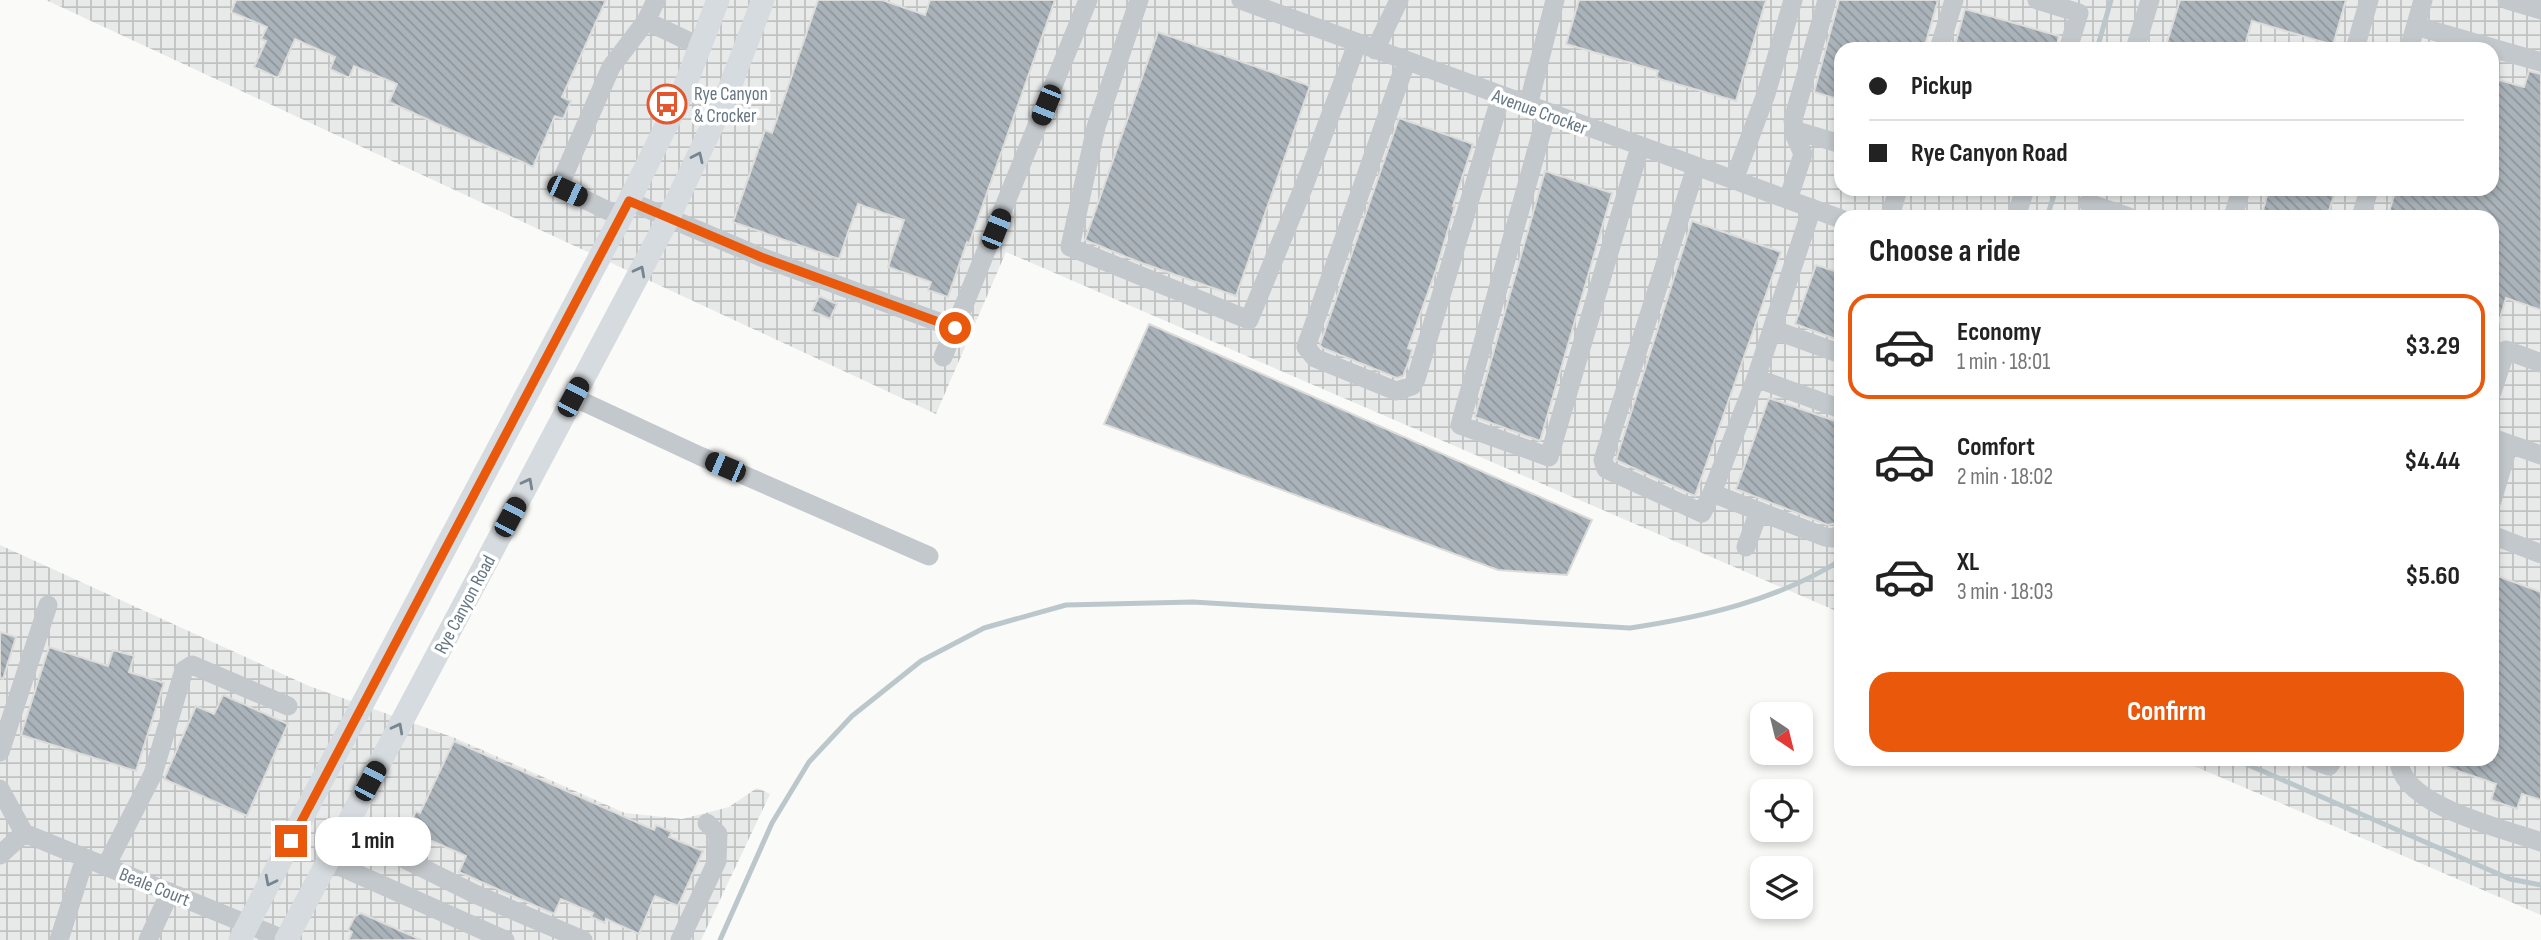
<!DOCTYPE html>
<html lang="en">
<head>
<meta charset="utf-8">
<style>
	body { margin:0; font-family:"Sofia Sans Condensed",sans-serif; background:#f2f2f2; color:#222; height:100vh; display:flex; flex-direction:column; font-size:26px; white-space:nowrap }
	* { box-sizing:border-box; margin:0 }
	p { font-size:23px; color:#767676 }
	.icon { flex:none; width:38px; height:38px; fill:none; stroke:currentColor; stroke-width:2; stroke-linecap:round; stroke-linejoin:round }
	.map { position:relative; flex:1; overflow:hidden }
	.drawer { position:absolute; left:1834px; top:210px; width:665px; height:556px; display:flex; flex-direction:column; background:#fff; border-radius:21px; box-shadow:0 4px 10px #0003 }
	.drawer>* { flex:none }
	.hud { position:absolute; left:1834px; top:42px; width:665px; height:154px; border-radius:21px; box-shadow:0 4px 10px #0003; display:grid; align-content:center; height:154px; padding:0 35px; background:#fff }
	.needle { width:46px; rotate:145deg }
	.tools { position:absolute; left:1750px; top:702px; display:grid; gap:14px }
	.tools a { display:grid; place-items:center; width:63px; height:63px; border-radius:14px; background:#fff; box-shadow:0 4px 10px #0003; font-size:35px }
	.end { position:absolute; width:32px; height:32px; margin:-16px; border:9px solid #ea580c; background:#fff; box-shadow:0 0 0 4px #fff }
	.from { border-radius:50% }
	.bubble { position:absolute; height:49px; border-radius:21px; background:#fff; box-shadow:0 4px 10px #0003; font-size:23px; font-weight:700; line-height:49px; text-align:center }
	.car { position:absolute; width:21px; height:42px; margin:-21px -10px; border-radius:9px; box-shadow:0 0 5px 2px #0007; background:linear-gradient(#222 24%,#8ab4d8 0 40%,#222 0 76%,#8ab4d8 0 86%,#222 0) }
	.hud b { display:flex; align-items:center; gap:24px; height:66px; font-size:26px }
	.hud b+b { border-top:2px solid #e0e0e0 }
	.hud i { width:18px; height:18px; background:#222 }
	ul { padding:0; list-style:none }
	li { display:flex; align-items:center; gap:21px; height:105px; margin:0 14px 10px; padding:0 21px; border:4px solid transparent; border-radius:21px }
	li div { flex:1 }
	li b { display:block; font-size:26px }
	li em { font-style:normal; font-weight:700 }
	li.active { border-color:#ea580c }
	li>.icon { width:63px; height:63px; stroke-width:1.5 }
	h2 { padding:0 35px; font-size:32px; line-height:84px }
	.action { display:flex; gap:14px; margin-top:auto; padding:14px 35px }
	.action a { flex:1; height:80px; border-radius:21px; background:#ea580c; color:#fff; font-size:28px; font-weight:700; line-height:80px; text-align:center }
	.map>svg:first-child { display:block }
	.industrial { fill:url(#industrial-grid); fill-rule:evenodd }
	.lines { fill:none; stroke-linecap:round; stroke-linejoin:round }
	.stream { stroke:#bbc7cb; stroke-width:5 }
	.building { fill:url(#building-back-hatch); stroke:#dcdcda; stroke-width:2 }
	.minor { stroke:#c3c8cc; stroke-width:19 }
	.major { stroke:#d6dbdf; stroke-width:23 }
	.oneway { stroke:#768591 }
	.route { stroke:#ea580c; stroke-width:9 }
	.labels { text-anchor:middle; stroke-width:7; stroke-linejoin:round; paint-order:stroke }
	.poi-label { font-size:19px; fill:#657683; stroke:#fff; text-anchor:start }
	.street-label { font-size:19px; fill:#657683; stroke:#fff }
</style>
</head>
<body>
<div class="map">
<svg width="2541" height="940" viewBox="0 0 2541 940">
	<defs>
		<pattern id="industrial-grid" width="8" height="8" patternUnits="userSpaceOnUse" patternTransform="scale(1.75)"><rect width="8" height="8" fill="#e8e9e9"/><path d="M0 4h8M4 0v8" fill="none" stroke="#c0c1c2"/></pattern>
		<pattern id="building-back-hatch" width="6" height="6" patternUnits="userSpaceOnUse" patternTransform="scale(1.75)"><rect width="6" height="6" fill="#aab3b9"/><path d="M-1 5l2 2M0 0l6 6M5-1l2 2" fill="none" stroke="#8e969c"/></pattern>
	</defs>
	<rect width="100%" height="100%" fill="#fafaf8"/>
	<path class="industrial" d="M 46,0 L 2541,0 L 2541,915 L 2180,760 L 2492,760 L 2492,217 L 1841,217 L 1841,613 L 1006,252 L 936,414 ZM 1841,49 L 2492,49 L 2492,189 L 1841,189 Z
		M 0,545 L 309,686 L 455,738 L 625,813 L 682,819 L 729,807 L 757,788 L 770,794 L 701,940 L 0,940 Z"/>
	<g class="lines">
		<path class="stream" d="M 2097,49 L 2111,0
			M 2047,217 L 2056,189
			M 2237,760 L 2510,879 L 2541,885
			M 720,940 L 772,823 L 809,762 L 852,716 L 921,661 L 984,628 L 1066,605 L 1193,602 L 1630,628 C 1703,617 1778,600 1841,560"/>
	</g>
	<path class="building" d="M 236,0 L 606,0 L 562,97 L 571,101 L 563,119 L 555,116 L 533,167 L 389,102 L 397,84 L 354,66 L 349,78 L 330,69 L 335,57 L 295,39 L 278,78 L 254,67 L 266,41 L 261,39 L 267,27 L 231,12 Z
		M 818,0 L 882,0 L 925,15 L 930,0 L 1055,0 L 969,244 L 967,242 L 948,297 L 928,290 L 931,282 L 888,267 L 904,220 L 858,204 L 839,259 L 733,222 L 765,130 L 772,133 Z
		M 1579,0 L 1766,0 L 1736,101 L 1656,78 L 1658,71 L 1566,44 Z
		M 1839,0 L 1938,0 L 1924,49 L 1841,49 L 1841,100 L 1814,92 Z
		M 2180,0 L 2346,0 L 2333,45 L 2252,21 L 2244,49 L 2165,49 Z
		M 1965,9 L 2059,36 L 2056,49 L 1954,49 Z
		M 1158,32 L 1310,86 L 1236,296 L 1139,262 L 1085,240 Z
		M 2529,71 L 2541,74 L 2541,310 L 2506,298 L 2496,331 L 2492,330 L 2492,217 L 2392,217 L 2393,213 L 2389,212 L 2396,189 L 2492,189 L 2492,78 L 2524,87 Z
		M 1399,118 L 1473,144 L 1453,206 L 1455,206 L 1436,270 L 1408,348 L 1412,350 L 1409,361 L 1403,376 L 1397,378 L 1323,348 L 1320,345 Z
		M 1545,171 L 1612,193 L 1540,441 L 1475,417 Z
		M 2269,189 L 2336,189 L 2327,217 L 2261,217 Z
		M 1692,221 L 1781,252 L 1695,496 L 1616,460 Z
		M 1816,265 L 1841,273 L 1841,341 L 1795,324 Z
		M 819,296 L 837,304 L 830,319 L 812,311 Z
		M 1149,324 L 1592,520 L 1567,575 L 1498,570 L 1104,424 Z
		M 1769,398 L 1841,423 L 1841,522 L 1828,525 L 1736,489 Z
		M 2492,574 L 2541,592 L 2541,800 L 2522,794 L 2517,809 L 2491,800 L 2496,784 L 2432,762 L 2432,760 L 2492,760 Z
		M 0,632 L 16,637 L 3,679 L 0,678 Z
		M 49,647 L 108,666 L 113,650 L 134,656 L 129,672 L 164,683 L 136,771 L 21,735 Z
		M 223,695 L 288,724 L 247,816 L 164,779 L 196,706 L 214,714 Z
		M 454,741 L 654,830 L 656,825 L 672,832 L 669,837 L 703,851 L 678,906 L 655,896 L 639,934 L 606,919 L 605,923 L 591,917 L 593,913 L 561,899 L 554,914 L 459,872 L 466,856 L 407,830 L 416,811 L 420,813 Z
		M 361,913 L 421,940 L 349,940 L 352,932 L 348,930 L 355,916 Z"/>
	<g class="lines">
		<path class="minor" d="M 1139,0 L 1096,127 L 1070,247 L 1249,320 L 1304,186 L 1357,44
			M 1241,0 L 1841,219
			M 2037,0 L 2079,13 L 2068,49
			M 2507,0 L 2541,10
			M 646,21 L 701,47
			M 2416,26 L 2541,62
			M 1939,49 L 1954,0
			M 2135,49 L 2150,0
			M 2355,49 L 2369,0
			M 2409,49 L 2423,0
			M 1375,50 L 1399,0
			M 1406,62 L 1306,347 L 1315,358 L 1396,391 L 1412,386 L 1416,379 L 1501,96
			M 1528,106 L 1555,0
			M 1547,113 L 1460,425 L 1549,457 L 1640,147
			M 1794,130 L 1841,144
			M 1696,167 L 1603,460 L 1606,469 L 1702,513 L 1712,493 L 1825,537 L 1833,538 L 1841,534
			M 1734,180 L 1766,94 L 1793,0
			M 1788,200 L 1803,154 L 1795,136 L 1793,120 L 1827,0
			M 629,201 L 761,257 L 955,328
			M 2088,203 L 2129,217
			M 621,217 L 567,191 L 561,182 L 611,67 L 646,21 L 656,0
			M 1890,217 L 1898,189
			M 2016,217 L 2025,189
			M 2233,217 L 2241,189
			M 2361,217 L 2369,189
			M 1772,329 L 1841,354
			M 943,357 L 1088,0
			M 1756,378 L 1841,409
			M 2492,392 L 2506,350 L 2541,363
			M 573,397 L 700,456 L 929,556
			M 2492,438 L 2541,455
			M 1712,493 L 1756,378 L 1812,208
			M 2492,501 L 2509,444
			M 2492,535 L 2541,554
			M 1746,547 L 1759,511
			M 0,752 L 48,605
			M 2313,760 L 2329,766 L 2333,760
			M 2399,760 C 2400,806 2505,829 2541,842
			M 0,789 L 24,833
			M 344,829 L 475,894 L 583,940
			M 24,833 L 286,940
			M 0,855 L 24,833
			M 328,861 L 505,940
			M 106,866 L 153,774 L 184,670 L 192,665 L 288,706
			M 59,940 L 85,858
			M 148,940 L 170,892
			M 680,940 L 717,861 L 718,834 L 707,823"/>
		<path class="major" d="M 240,940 L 312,799 L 621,217 L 681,96 L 718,0
			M 286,940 L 668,219 L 726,97 L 763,0"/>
	</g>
	<defs><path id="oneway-chevron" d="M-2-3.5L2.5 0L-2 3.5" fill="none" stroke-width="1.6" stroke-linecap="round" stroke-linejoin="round" transform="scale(1.75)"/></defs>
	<g class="oneway">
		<use href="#oneway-chevron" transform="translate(698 157) rotate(-65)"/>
		<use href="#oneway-chevron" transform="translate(640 271) rotate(-62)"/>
		<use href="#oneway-chevron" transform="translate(528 483) rotate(-62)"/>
		<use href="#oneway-chevron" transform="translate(398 728) rotate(-62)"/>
		<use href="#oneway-chevron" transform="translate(270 881) rotate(117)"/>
	</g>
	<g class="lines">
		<path class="route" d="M 291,841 L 629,201 L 761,257 L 955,328"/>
	</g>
	<defs>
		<symbol id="bus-ring" viewBox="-11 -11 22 22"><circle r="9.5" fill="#fff" stroke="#e4572e" stroke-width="1.5"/><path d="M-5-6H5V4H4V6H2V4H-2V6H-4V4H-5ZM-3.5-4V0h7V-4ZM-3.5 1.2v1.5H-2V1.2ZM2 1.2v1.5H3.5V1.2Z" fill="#e4572e"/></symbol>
	</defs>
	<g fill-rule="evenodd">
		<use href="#bus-ring" x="645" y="82" width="44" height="44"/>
	</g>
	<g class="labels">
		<g class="poi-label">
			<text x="694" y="100">Rye Canyon<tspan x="694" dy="22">&amp; Crocker</tspan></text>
		</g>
		<g class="street-label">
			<text transform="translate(1540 111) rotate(20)" y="7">Avenue Crocker</text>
			<text transform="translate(464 604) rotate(-62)" y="7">Rye Canyon Road</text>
			<text transform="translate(155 886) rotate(22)" y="7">Beale Court</text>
		</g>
	</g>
</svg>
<div class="tools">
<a><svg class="needle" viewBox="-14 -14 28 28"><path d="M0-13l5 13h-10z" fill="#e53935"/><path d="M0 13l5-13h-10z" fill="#767676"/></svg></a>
<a><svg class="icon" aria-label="locate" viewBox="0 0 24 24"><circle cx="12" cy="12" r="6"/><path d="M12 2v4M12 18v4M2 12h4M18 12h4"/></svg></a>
<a><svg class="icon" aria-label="layers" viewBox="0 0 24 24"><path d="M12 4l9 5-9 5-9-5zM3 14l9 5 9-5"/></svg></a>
</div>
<i class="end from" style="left:955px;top:328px"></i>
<i class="end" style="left:291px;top:841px"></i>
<div class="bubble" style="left:315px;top:817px;width:116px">1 min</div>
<i class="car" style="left:1046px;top:105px;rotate:202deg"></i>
<i class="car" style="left:567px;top:191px;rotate:115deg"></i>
<i class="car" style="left:996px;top:229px;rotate:22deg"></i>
<i class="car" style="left:573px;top:397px;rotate:28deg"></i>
<i class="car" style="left:725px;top:467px;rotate:293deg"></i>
<i class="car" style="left:510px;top:517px;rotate:28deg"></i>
<i class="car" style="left:370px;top:781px;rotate:28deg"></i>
<div class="hud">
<b><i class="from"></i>Pickup</b>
<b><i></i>Rye Canyon Road</b>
</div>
<section class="drawer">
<h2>Choose a ride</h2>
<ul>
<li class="active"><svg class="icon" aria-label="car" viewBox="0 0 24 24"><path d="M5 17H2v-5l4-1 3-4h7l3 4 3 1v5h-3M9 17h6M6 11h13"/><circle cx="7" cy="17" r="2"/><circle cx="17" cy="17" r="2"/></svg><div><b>Economy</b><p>1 min · 18:01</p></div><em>$3.29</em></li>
<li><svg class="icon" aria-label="car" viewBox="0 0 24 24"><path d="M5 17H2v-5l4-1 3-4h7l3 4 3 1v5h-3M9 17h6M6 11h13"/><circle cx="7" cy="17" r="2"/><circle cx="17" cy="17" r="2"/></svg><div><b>Comfort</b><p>2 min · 18:02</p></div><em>$4.44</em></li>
<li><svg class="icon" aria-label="car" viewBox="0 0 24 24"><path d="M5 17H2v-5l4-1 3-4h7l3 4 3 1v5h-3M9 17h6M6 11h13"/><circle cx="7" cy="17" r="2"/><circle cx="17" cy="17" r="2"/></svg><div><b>XL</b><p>3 min · 18:03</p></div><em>$5.60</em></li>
</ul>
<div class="action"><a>Confirm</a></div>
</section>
</div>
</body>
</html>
